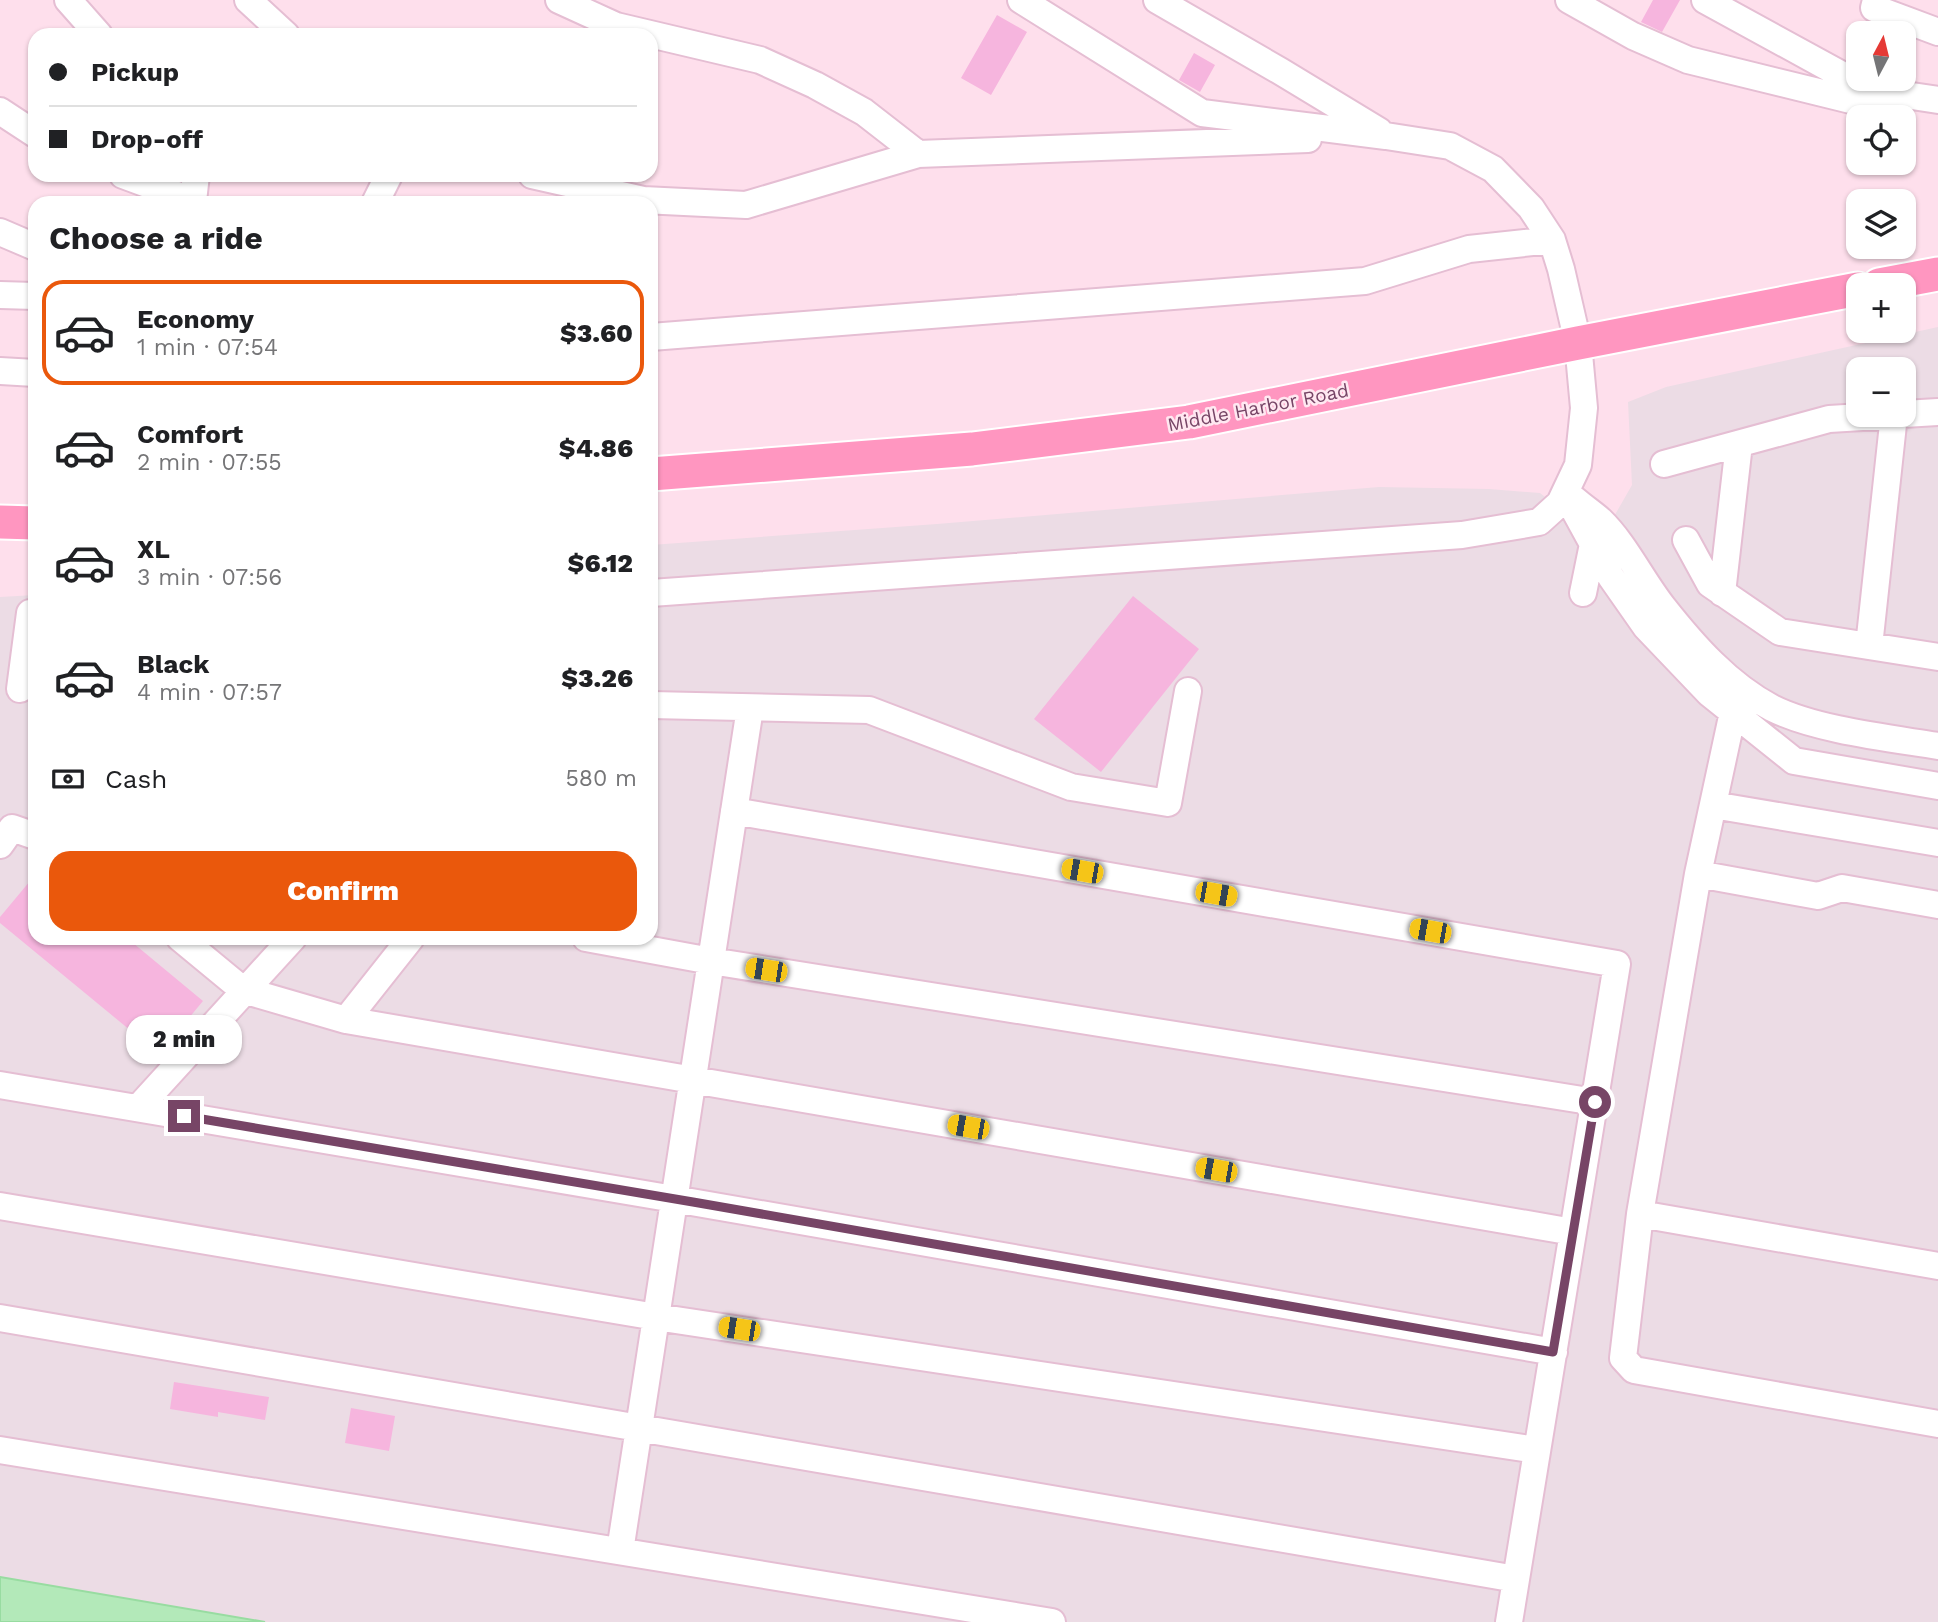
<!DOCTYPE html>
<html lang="en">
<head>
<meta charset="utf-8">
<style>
	body { margin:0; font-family:"Work Sans",sans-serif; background:#f6f6f6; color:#202124; height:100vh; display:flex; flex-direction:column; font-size:26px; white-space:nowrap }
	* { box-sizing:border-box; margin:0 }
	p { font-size:23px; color:#757577 }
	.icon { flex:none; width:38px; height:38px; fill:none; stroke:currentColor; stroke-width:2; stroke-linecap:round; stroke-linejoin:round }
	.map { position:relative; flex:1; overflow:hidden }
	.sheet { position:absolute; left:28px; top:196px; width:630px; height:749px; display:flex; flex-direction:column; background:#fff; border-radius:21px; box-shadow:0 2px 5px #0004 }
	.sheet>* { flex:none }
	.guide { position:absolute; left:28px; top:28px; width:630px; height:154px; border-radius:21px; box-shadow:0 2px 5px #0004; display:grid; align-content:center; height:154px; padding:0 21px; background:#fff }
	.needle { width:46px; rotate:7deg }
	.tools { position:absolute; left:1846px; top:21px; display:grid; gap:14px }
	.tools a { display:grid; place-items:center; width:70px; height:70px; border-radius:14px; background:#fff; box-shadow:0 2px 5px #0004; font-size:35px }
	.end { position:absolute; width:32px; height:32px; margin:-16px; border:9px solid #774566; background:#fff; box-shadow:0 0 0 4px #fff }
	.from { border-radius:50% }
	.bubble { position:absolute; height:49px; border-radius:21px; background:#fff; box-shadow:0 2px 5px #0004; font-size:23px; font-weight:800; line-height:49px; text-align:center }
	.car { position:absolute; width:21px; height:42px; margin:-21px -10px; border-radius:9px; box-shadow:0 0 5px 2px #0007; background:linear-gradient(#f5c518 24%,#345 0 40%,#f5c518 0 76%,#345 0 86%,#f5c518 0) }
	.guide b { display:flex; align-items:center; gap:24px; height:66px; font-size:26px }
	.guide b+b { border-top:2px solid #e0e0e0 }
	.guide i { width:18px; height:18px; background:#202124 }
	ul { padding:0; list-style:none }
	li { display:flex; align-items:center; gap:21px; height:105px; margin:0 14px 10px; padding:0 7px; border:4px solid transparent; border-radius:21px }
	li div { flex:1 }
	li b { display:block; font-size:26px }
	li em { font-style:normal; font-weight:800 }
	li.current { border-color:#ea580c }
	li>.icon { width:63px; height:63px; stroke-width:1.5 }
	h2 { padding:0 21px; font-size:32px; line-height:84px }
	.pay { display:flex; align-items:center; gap:18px; height:77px; padding:0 21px; font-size:26px }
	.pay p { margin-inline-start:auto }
	.button { display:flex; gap:14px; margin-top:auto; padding:14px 21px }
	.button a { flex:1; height:80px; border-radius:21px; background:#ea580c; color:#fff; font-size:28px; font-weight:800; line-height:80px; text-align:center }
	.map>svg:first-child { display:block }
	.industrial { fill:#ecdce5; fill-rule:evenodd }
	.water { fill:#b3e9b9; stroke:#98dca1; stroke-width:2 }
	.building { fill:#f6b5de }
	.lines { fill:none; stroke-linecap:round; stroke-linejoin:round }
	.minor-casing { stroke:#e5bed3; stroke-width:30 }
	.major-casing { stroke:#fff; stroke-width:37 }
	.minor { stroke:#fff; stroke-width:26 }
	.major { stroke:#ff96c0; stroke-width:33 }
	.route { stroke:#774566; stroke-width:9 }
	.labels { text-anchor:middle; stroke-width:5; stroke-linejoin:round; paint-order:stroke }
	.street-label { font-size:19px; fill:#774566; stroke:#ffe8f1 }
</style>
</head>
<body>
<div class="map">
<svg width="1938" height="1622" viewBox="0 0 1938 1622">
	<rect width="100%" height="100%" fill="#fedfec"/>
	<path class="industrial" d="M 1938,327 L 1938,1622 L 265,1622 L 0,1577 L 0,597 L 35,595 L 35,938 L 651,938 L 651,545 L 937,524 L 1379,487 L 1489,489 L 1540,493 L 1600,541 L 1632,485 L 1628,402 L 1666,387 ZM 1858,369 L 1904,369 L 1904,415 L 1858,415 Z"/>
	<path class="water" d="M 0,1577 L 265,1622 L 0,1622 Z"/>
	<path class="building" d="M 1653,0 L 1680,0 L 1662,32 L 1641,22 Z
		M 997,15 L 1027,32 L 991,95 L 961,78 Z
		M 1194,53 L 1215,65 L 1200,92 L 1179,80 Z
		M 1133,596 L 1199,649 L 1101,772 L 1034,719 Z
		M 35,875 L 35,938 L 127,938 L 203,1001 L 159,1054 L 0,923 L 0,917 Z
		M 174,1382 L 269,1397 L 265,1420 L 218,1412 L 218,1417 L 170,1409 Z
		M 351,1408 L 395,1416 L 389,1451 L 345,1443 Z"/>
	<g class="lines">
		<defs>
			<path id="minor" d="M 68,0 L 99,35
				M 248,0 L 286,35
				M 559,0 L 616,26 L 760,60 L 815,85 L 864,112 L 918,154
				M 1157,0 L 1280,71 L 1379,131
				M 1569,0 L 1633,36 L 1688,60 L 1855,101 L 1912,96
				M 1705,0 L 1851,80 L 1912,96 L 1938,100
				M 1876,0 L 1874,8 L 1938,32
				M 0,111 L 35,134
				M 123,175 L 193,201 L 196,175
				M 532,175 L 643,200 L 746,205 L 918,154 L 1308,139
				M 375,203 L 389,175
				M 0,232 L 35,247
				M 0,295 L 35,296
				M 651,337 L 1365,281 L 1469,249 L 1552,240
				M 0,371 L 35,373
				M 1904,414 L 1938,412
				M 1664,464 L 1829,419 L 1896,415
				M 1565,493 L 1611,577 L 1646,627 L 1709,693 L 1794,761 L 1938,786
				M 1575,500 C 1583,507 1592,513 1600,520 C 1625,544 1641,579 1663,607 C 1693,645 1728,685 1772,708 C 1816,730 1889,738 1938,746
				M 1686,540 L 1710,584 L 1780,632 L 1938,657
				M 651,593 L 1462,535 L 1539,522 L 1560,503 L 1578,465 L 1584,408 L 1578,343 L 1561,269 L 1552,240 L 1531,208 L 1493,169 L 1450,146 L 1386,136 L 1202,113 L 1021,0
				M 1583,593 L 1593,544
				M 1722,593 L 1739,444
				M 1869,646 L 1894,415
				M 20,689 L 30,613 L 35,613
				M 651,705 L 869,710 L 1071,787 L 1168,803 L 1188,691
				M 1713,805 L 1938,843
				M 734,811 L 1617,964 L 1509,1622
				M 0,845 L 12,828 L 35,836
				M 1698,874 L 1733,712 L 1741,699
				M 1938,905 L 1842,888 L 1818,896 L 1698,874 L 1640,1214 L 1938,1266
				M 180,938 L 243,990 L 346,1020 L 411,938
				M 586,938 L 711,961 L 1595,1102
				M 346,1020 L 1573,1232
				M 0,1085 L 674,1199 L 1554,1352
				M 138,1108 L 293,938
				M 0,1206 L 656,1317 L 1537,1450
				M 1640,1214 L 1623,1358 L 1634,1370 L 1938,1424
				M 0,1318 L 1516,1579
				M 0,1450 L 1052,1622
				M 620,1551 L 750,708"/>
			<path id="major" d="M 1879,285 L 1938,274
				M 651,474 L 972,449 L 1189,422 L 1578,343 L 1858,289
				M 0,522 L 35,523"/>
		</defs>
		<use href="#minor" class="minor-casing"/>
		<use href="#major" class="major-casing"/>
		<use href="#minor" class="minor"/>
		<use href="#major" class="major"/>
	</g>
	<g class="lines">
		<path class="route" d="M 184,1116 L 693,1202 L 1553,1352 L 1595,1102"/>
	</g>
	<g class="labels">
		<g class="street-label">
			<text transform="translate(1258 407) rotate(-11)" y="7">Middle Harbor Road</text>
		</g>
	</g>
</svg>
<div class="tools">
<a><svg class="needle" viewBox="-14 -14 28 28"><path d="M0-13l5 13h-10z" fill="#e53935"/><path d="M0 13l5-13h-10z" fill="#757577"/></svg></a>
<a><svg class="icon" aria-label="locate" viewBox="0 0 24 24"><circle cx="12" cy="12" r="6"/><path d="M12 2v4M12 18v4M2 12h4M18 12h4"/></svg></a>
<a><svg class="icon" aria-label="layers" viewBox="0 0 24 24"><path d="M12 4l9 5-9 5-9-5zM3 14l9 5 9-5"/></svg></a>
<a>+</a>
<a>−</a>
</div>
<i class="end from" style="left:1595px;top:1102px"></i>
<i class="end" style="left:184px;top:1116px"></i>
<div class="bubble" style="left:126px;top:1015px;width:116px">2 min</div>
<i class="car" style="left:1082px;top:871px;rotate:280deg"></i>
<i class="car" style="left:1216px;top:894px;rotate:100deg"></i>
<i class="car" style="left:1430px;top:931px;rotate:280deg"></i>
<i class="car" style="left:766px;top:970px;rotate:279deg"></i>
<i class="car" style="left:968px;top:1127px;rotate:280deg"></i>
<i class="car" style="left:1216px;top:1170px;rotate:280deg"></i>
<i class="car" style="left:739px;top:1329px;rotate:279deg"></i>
<div class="guide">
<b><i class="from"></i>Pickup</b>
<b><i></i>Drop-off</b>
</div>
<section class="sheet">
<h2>Choose a ride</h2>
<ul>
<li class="current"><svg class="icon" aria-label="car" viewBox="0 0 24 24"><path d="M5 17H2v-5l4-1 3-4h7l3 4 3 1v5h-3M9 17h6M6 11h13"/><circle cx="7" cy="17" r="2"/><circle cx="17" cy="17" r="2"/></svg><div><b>Economy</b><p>1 min · 07:54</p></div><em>$3.60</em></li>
<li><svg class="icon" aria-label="car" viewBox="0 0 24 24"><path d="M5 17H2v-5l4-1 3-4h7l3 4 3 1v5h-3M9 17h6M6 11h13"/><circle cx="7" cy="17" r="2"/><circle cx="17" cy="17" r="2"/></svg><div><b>Comfort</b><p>2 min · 07:55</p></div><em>$4.86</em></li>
<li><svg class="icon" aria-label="car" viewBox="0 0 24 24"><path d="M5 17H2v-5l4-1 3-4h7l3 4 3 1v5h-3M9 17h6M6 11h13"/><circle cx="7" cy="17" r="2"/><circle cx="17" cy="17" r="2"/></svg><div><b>XL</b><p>3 min · 07:56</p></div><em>$6.12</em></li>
<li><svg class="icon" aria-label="car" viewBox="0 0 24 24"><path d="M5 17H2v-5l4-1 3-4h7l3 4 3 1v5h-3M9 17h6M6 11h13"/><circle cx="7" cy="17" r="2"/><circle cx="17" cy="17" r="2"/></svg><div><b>Black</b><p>4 min · 07:57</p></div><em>$3.26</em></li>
</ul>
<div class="pay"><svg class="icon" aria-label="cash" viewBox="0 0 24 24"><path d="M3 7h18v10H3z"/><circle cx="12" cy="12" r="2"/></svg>Cash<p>580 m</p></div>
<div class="button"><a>Confirm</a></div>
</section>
</div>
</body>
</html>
